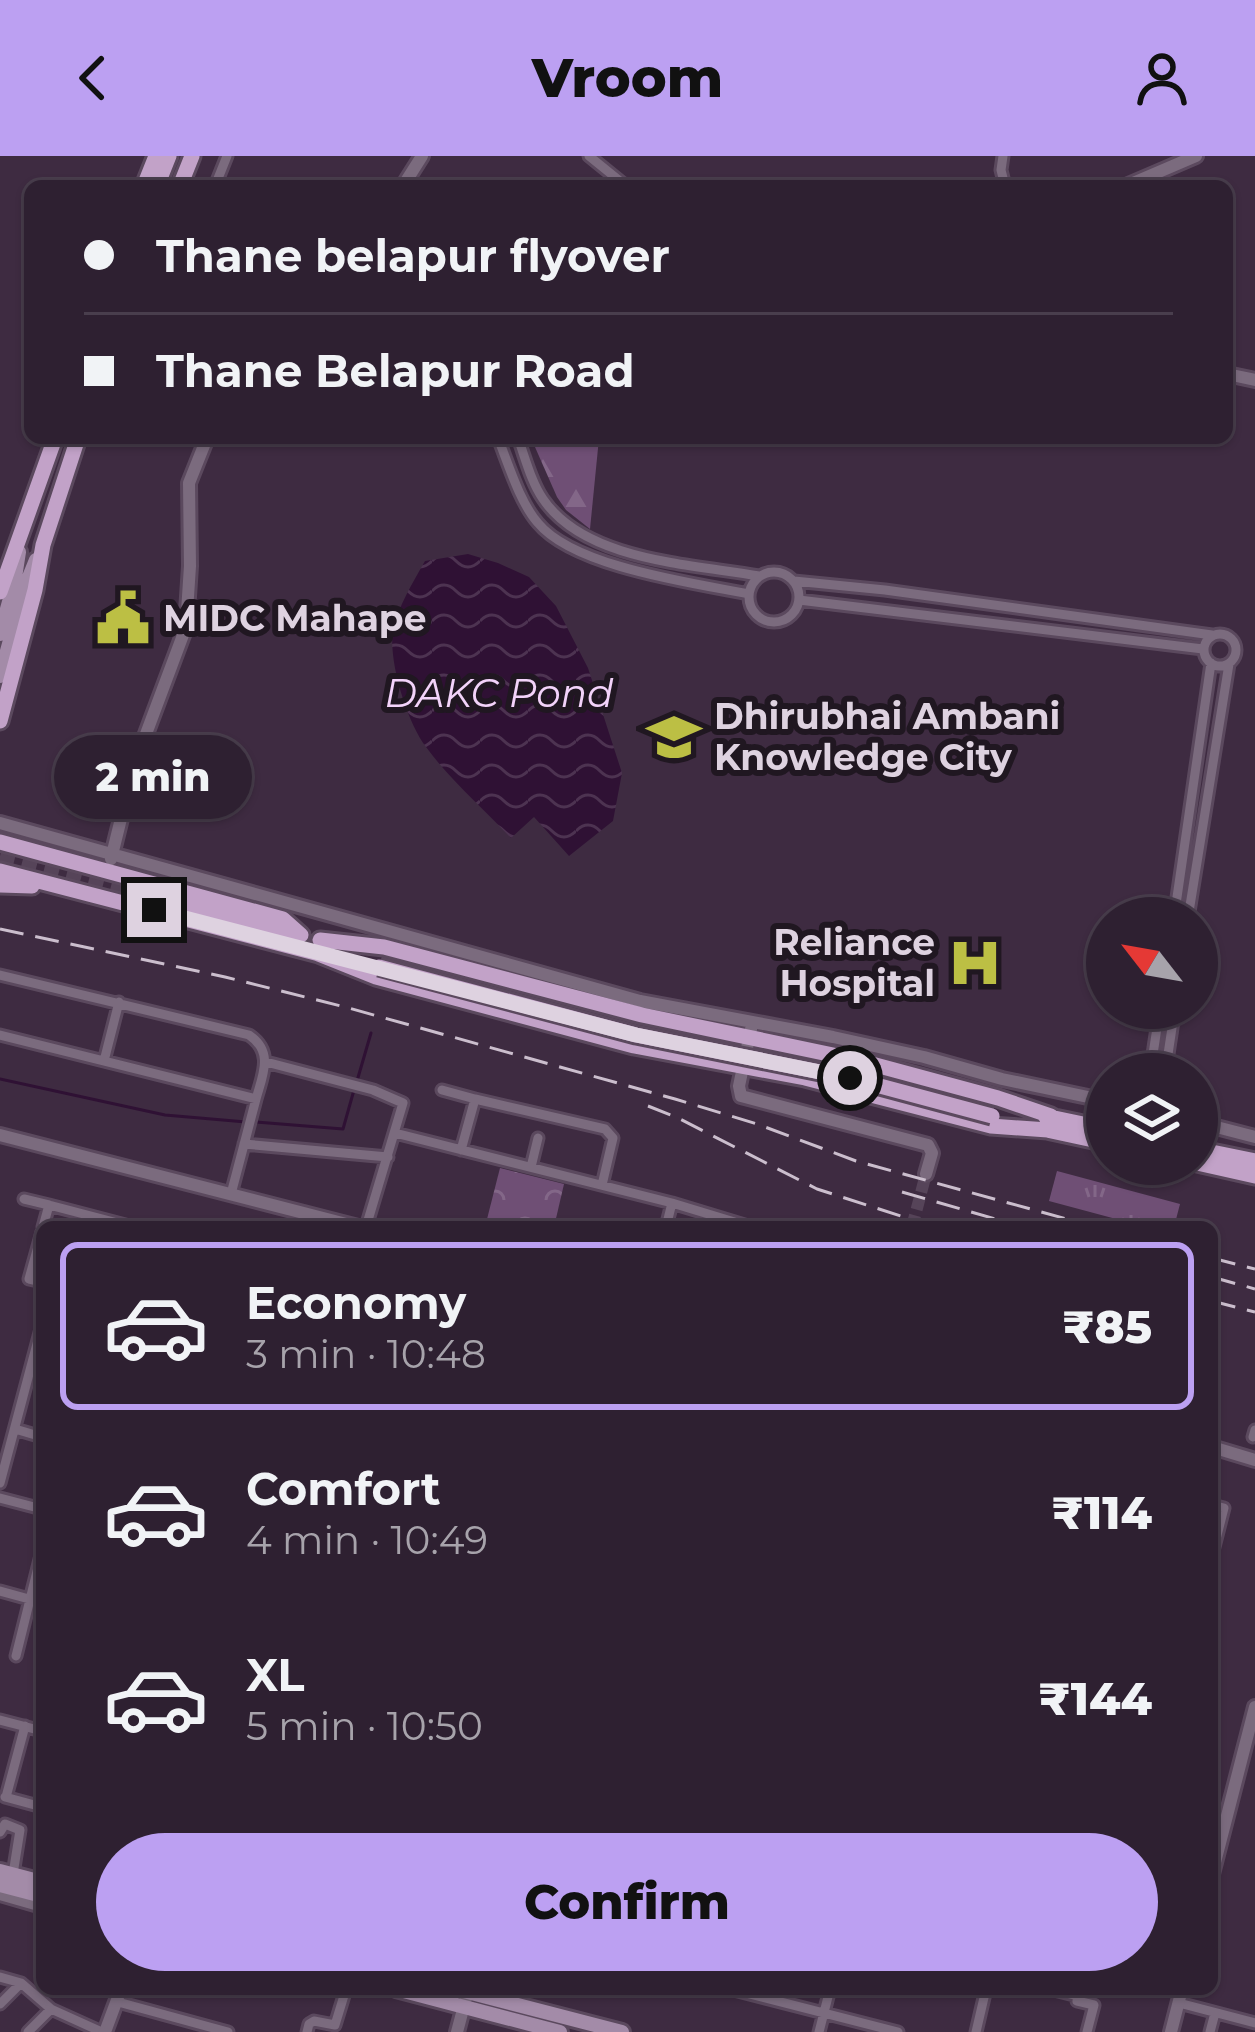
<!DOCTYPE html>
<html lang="en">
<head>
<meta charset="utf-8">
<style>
	body { margin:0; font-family:Montserrat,sans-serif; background:#3a2d3d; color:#f1f3f6; height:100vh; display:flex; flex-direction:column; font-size:45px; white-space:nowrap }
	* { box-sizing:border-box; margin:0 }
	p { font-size:39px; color:#a7a3ab }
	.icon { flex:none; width:66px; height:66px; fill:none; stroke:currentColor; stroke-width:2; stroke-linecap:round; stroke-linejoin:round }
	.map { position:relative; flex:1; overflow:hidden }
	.side { position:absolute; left:36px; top:1065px; width:1182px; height:774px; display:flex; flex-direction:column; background:#2e2031; border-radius:18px; box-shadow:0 3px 9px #0004,0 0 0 3px #493e4d }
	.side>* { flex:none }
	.guide { position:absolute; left:24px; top:24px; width:1209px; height:264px; border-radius:18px; box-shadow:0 3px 9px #0004,0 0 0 3px #493e4d; display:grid; align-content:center; height:264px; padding:0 60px; background:#2e2031 }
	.needle { width:78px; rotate:301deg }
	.tools { position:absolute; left:1086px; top:741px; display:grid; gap:24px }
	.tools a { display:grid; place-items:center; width:132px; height:132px; border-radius:50%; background:#2e2031; box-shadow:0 3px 9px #0004,0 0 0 3px #493e4d; font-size:60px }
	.end { position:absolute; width:54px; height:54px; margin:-27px; border:15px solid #ded2e0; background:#111; box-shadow:0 0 0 6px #111 }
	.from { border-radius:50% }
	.bubble { position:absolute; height:84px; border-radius:42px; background:#2e2031; box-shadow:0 3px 9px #0004,0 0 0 3px #493e4d; font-size:39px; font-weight:800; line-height:84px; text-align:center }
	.guide b { display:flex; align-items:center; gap:42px; height:114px; font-size:45px }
	.guide b+b { border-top:3px solid #493e4d }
	.guide i { width:30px; height:30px; background:#f1f3f6 }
	ul { padding:21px 0 0; list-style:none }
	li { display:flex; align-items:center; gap:36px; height:168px; margin:0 24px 18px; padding:0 36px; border:6px solid transparent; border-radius:18px }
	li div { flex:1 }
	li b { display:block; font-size:45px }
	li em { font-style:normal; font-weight:800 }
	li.current { border-color:#bca0f2 }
	li>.icon { width:108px; height:108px; stroke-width:1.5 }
	.action { display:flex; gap:24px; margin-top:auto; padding:24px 60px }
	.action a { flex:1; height:138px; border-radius:72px; background:#bca0f2; color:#111; font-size:48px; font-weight:800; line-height:138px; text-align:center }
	header { display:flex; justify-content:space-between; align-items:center; height:156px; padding:0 60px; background:#bca0f2; color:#111; font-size:54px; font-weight:800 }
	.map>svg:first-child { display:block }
	.grass { fill:url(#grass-tufts) }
	.forest { fill:url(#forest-firs) }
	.park { fill:url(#park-crowns) }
	.water { fill:url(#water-waves) }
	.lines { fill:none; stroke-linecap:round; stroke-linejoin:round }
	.stream { stroke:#2f1134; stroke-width:3 }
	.tertiary-tunnel { stroke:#564459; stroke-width:12; stroke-dasharray:12 6; stroke-linecap:butt }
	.primary-tunnel { stroke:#564459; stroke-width:15; stroke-dasharray:15 8; stroke-linecap:butt }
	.minor-casing { stroke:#5b495e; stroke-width:15 }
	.tertiary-casing { stroke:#5b495e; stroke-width:18 }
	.secondary-casing { stroke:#5b495e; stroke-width:20 }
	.primary-casing { stroke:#5b495e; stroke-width:21 }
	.minor { stroke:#7b6b7e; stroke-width:9 }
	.tertiary { stroke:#7b6b7e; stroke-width:12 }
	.secondary { stroke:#a38ba8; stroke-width:14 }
	.primary { stroke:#c2a2c8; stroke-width:15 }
	.rail { stroke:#cbbecd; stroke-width:3; stroke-dasharray:24 12; stroke-linecap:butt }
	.primary-bridge-casing { stroke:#5b495e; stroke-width:21; stroke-linecap:butt }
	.primary-bridge { stroke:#c2a2c8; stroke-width:15 }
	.route { stroke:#ded2e0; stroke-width:15 }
	.labels { text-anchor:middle; stroke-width:12; stroke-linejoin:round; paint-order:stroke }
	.poi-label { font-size:36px; font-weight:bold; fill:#ded2e0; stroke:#201721; text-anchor:start }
	.water-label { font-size:39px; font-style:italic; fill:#f3d3fa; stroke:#201721 }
</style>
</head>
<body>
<header><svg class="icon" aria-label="back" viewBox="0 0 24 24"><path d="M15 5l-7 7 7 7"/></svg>Vroom<svg class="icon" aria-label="person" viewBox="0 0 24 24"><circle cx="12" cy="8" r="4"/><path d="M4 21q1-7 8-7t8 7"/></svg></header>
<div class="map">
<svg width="1255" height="1876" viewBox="0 0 1255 1876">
	<defs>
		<pattern id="grass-tufts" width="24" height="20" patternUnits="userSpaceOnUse" patternTransform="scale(3)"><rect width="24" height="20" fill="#6f4f75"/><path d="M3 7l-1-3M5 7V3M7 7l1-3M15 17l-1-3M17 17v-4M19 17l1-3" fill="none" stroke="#836788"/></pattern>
		<pattern id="forest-firs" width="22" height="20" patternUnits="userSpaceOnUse" patternTransform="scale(3)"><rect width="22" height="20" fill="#6f4f75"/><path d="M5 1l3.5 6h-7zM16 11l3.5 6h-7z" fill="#836788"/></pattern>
		<pattern id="park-crowns" width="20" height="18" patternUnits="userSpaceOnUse" patternTransform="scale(3)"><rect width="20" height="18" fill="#6f4f75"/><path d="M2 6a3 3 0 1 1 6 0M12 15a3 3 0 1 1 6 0" fill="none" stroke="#836788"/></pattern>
		<pattern id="water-waves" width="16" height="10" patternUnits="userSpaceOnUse" patternTransform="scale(3)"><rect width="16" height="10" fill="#2f1134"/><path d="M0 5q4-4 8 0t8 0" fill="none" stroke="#4d3351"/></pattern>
	</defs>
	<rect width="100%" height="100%" fill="#3e2b41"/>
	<path class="grass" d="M 1057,1015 L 1180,1048 L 1174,1071 L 1146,1071 L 1049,1045 Z"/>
	<path class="forest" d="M 531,282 L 599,282 L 590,373 L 566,354 L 557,341 Z"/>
	<path class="park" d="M 500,1012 L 564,1028 L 554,1071 L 485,1071 Z"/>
	<path class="water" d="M 468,398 L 498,407 L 529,421 L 556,450 L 588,512 L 622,617 L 613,665 L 569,700 L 534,661 L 511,682 C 483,652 450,624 426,591 C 407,566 388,505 393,474 C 398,451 413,426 425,405 Z"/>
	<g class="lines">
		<path class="stream" d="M 0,923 L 165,959 L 246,966
			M 357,925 L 371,877
			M 256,966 L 343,973 L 354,934"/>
		<path class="tertiary-tunnel" d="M 912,1071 L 926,1018"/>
		<path class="primary-tunnel" d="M 0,700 L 157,741"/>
		<defs>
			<path id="minor" d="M 589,0 L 626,30
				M 1003,0 L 1001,14 L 1005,30
				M 215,30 L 227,0
				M 498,282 C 508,307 520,347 538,367 C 574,411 693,427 749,438
				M 518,282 C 525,301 531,326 543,343 C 585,405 691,408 759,420
				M749 441a25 25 0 1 1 50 0a25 25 0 1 1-50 0Z
				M 794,425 L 885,434 L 1212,479
				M 799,444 L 1203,493
				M1204 494a16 16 0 1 1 32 0a16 16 0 1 1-32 0Z
				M 1174,762 L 1211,507
				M 1188,762 L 1229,508
				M 0,819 L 249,879 C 274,896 263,918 256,943 L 0,879
				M 104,905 L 119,846
				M 266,906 L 373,934 L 403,947 L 366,1071
				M 1150,918 L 1160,852
				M 1165,918 L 1175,852
				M 442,934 L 475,943
				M 395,977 L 672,1047 L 666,1071
				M 244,988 L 388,1001
				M 461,994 L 475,943 L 605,973 L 613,982 L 602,1029
				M 531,1011 L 538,982
				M 231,1038 L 256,943
				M 24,1043 L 49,1049 L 43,1071
				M 672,1047 L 751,1071
				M 49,1049 L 133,1071
				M 42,1076 L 29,1123 L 42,1126
				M 15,1273 L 42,1281
				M 1253,1281 L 1255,1274
				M 0,1327 L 42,1169
				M 0,1342 L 42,1353
				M 1212,1349 L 1224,1352 L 1212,1399
				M 0,1435 L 29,1443
				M 16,1500 L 42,1395
				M 0,1564 L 42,1575
				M 5,1641 L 42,1651
				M 6,1641 L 25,1570
				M 0,1676 L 5,1668 L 20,1674 L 13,1718
				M 0,1821 L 21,1827 L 51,1853 L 102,1876
				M 730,1833 L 898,1876
				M 1050,1833 L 1078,1840 L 1080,1833
				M 1078,1840 L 1077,1845 L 1094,1849 L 1087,1876
				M 118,1846 L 228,1876
				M 1179,1847 L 1255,1867
				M 0,1848 L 21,1827
				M 28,1876 L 51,1853
				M 307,1876 L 309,1868 L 314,1865 L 335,1869 L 346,1833
				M 819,1876 L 830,1833
				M 976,1876 L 986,1833
				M 1210,1876 L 1215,1857"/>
			<path id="tertiary" d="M 403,30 L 422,0
				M 1126,30 L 1196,0
				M 1227,218 L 1255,224
				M 0,667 L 640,845 L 833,881 L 924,901 L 1002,923 L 1107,945
				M 111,703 L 134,610 L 186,471 L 190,410 L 189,327 L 207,282
				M 751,873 L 739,930 L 741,940 L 928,989 L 932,997 L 926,1018
				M 1197,966 L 1255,981
				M 0,979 L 358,1071
				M 1212,1291 L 1255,1304
				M 1212,1718 L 1255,1551
				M 0,1738 L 42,1750
				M 105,1876 L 121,1833
				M 457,1876 L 466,1842
				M 1171,1876 L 1182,1833"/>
			<path id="secondary" d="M 0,478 L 14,428 L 19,396
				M 0,520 L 25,431 L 36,404
				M 0,1715 L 42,1726
				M 0,1729 L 42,1740
				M 396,1833 L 560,1876
				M 456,1833 L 622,1876"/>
			<path id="primary" d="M 144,30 L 156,0
				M 157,30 L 169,0
				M 180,30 L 192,0
				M 0,436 L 55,282
				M 0,565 L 35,434 L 43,389 L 78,282
				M 0,686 L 283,763 L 301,779
				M 0,715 L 323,799
				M 0,729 L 32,730
				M 157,741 L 292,776
				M 320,784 L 384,791 L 642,859 L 857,904 L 998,942 L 1051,960
				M 316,797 L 376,821 L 634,890 L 805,922 L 991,970 L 1048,974
				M 1045,960 L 1107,973
				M 1042,973 L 1107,987
				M 1197,993 L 1255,1005
				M 1197,1007 L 1255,1020"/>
		</defs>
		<use href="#minor" class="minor-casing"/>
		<use href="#tertiary" class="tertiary-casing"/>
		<use href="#secondary" class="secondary-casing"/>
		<use href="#primary" class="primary-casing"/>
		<use href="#minor" class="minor"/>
		<use href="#tertiary" class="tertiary"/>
		<use href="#secondary" class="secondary"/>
		<use href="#primary" class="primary"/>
		<path class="rail" d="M 0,773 L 225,821 L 345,851 L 675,943 L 757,968 L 856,1005 L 1096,1071
			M 648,950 L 676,961 L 817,1033 L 935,1071
			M 902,1036 L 1023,1071
			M 1212,1102 L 1255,1113
			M 1212,1121 L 1255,1133
			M 1212,1145 L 1255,1156"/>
		<defs>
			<path id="primary-bridge" d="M 379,811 L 636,879 L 850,922 L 992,960"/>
		</defs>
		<use href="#primary-bridge" class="primary-bridge-casing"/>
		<use href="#primary-bridge" class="primary-bridge"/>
	</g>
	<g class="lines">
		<path class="route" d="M 154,754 L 636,879 L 850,922"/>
	</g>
	<defs>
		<symbol id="civic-bare" viewBox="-9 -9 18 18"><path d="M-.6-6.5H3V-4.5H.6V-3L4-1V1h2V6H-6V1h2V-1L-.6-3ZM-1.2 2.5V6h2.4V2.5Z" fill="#bcbf44" stroke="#201721" stroke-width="2.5" paint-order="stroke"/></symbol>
		<symbol id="university-bare" viewBox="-9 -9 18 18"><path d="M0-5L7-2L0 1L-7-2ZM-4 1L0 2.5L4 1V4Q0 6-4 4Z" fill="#bcbf44" stroke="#201721" stroke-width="2.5" paint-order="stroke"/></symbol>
		<symbol id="hospital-bare" viewBox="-9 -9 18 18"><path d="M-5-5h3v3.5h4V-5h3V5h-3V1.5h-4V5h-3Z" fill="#bcbf44" stroke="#201721" stroke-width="2.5" paint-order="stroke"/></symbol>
	</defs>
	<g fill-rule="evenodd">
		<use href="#civic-bare" x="85" y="424" width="76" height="76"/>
		<use href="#university-bare" x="636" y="543" width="76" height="76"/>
		<use href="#hospital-bare" x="937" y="769" width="76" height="76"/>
	</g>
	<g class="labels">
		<g class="poi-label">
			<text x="163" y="475">MIDC Mahape</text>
			<text x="714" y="573">Dhirubhai Ambani<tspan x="714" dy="41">Knowledge City</tspan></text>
			<text x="935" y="799" text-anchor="end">Reliance<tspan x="935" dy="41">Hospital</tspan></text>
		</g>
		<g class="water-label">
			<text x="499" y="551">DAKC Pond</text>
		</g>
	</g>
</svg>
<div class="tools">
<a><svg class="needle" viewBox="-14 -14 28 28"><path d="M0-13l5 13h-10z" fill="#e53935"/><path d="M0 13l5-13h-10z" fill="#a7a3ab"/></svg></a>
<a><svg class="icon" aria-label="layers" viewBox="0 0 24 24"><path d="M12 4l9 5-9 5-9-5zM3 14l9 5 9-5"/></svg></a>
</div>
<i class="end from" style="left:850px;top:922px"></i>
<i class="end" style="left:154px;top:754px"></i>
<div class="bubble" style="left:54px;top:579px;width:198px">2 min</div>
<div class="guide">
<b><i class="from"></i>Thane belapur flyover</b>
<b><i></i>Thane Belapur Road</b>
</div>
<section class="side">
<ul>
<li class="current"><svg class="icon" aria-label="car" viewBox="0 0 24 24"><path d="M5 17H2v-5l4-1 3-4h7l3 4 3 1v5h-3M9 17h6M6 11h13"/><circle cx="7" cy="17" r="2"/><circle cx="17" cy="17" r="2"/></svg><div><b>Economy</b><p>3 min · 10:48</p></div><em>₹85</em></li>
<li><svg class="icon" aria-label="car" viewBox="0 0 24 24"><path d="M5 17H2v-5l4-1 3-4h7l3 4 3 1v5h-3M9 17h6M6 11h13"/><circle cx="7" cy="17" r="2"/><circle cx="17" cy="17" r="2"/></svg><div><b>Comfort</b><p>4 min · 10:49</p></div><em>₹114</em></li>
<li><svg class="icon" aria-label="car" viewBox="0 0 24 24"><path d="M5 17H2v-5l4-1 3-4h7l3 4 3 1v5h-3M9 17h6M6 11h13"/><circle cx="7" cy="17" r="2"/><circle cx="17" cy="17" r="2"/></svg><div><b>XL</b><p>5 min · 10:50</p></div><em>₹144</em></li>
</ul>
<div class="action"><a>Confirm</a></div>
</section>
</div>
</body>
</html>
